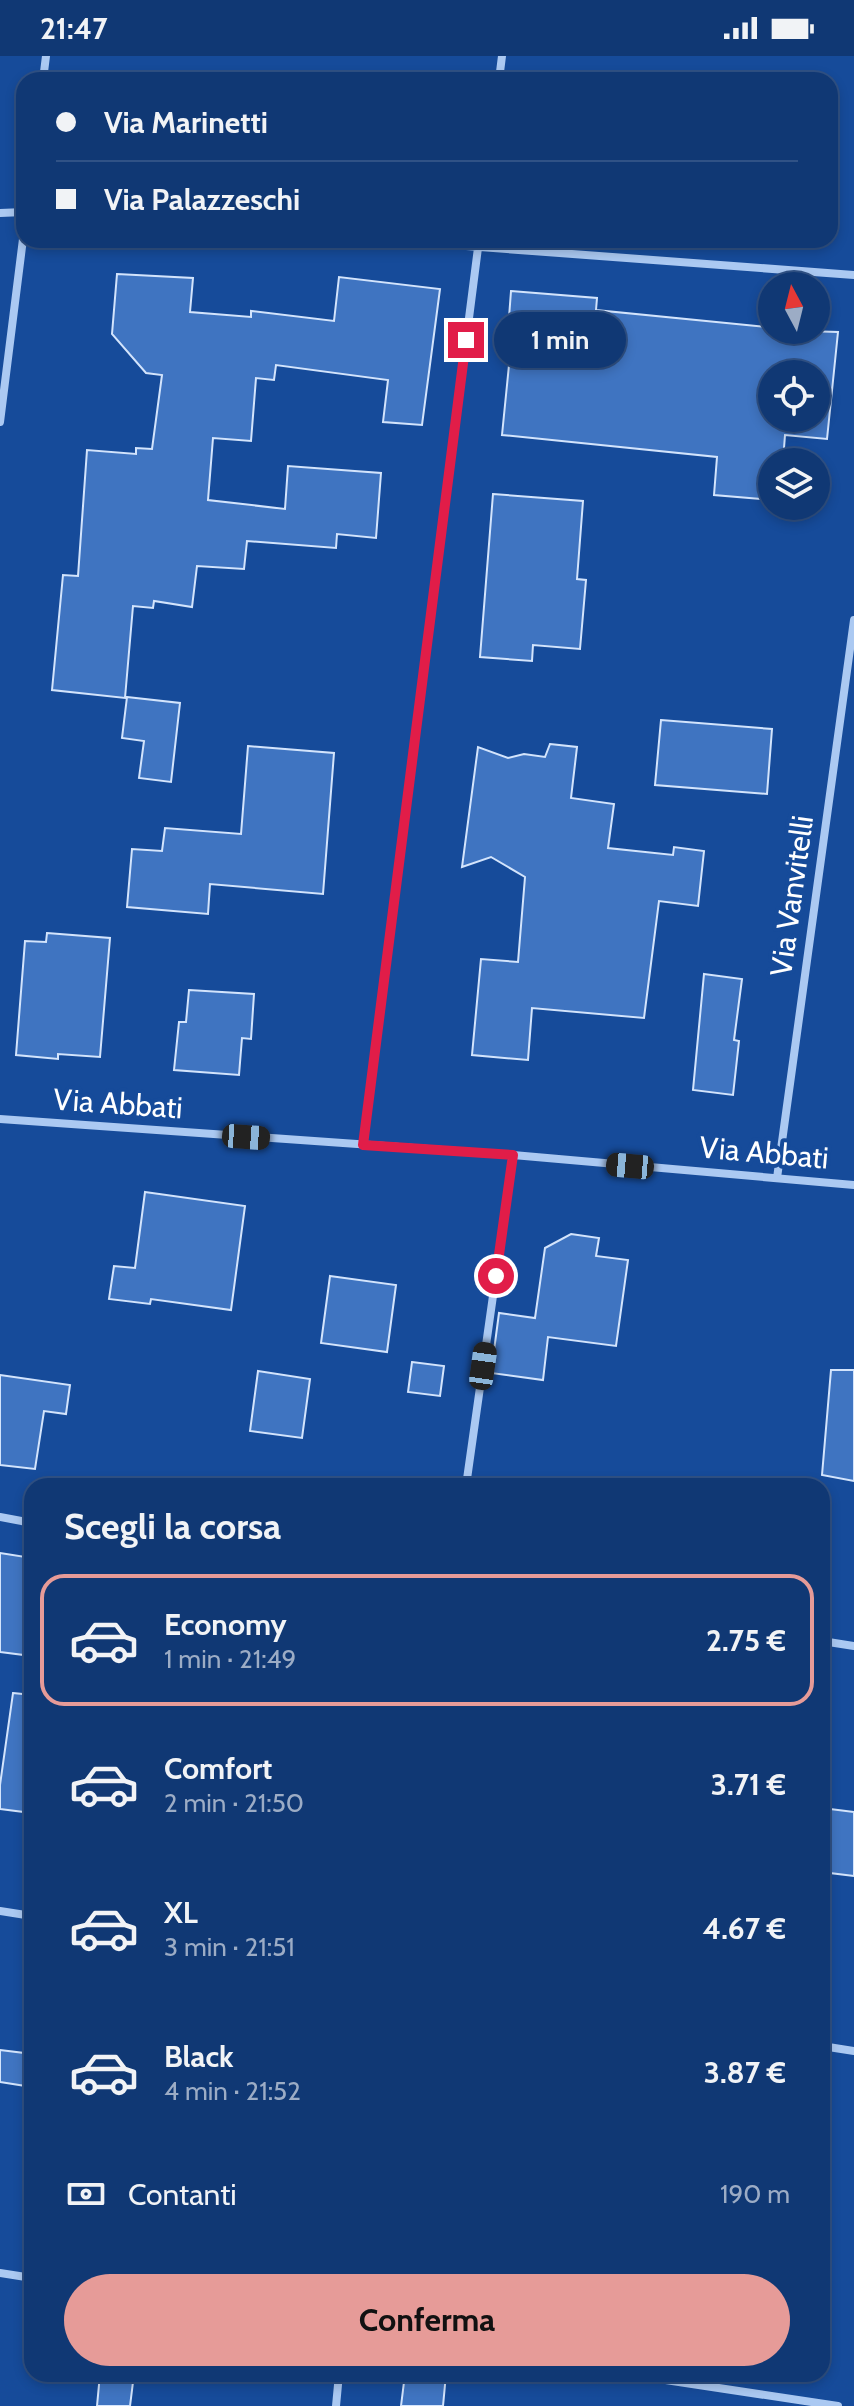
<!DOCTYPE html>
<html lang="it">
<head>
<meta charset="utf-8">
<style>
	body { margin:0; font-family:Cabin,sans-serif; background:#193f79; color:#f1f3f6; height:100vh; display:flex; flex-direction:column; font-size:30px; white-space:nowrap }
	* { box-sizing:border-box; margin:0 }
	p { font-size:26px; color:#9cacc5 }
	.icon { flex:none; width:44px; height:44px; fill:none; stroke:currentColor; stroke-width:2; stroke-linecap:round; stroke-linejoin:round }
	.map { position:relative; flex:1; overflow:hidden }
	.panel { position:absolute; left:24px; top:1422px; width:806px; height:904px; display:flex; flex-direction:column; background:#103874; border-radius:24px; box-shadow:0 4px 12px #0003,0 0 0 2px #305286 }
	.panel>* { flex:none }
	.hud { position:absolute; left:16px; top:16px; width:822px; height:176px; border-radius:24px; box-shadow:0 4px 12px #0003,0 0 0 2px #305286; display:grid; align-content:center; height:176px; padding:0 40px; background:#103874 }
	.needle { width:52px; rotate:353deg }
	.tools { position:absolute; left:758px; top:216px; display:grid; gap:16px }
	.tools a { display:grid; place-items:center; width:72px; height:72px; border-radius:50%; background:#103874; box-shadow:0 4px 12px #0003,0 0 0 2px #305286; font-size:40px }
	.end { position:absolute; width:36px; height:36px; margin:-18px; border:10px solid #e11d48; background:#fff; box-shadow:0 0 0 4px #fff }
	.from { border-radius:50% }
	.bubble { position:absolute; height:56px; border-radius:28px; background:#103874; box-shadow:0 4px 12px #0003,0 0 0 2px #305286; font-size:26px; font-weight:700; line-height:56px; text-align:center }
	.car { position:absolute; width:24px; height:48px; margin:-24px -12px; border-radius:10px; box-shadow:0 0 6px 2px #0007; background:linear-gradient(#222 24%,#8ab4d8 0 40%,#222 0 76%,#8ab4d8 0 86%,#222 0) }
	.hud b { display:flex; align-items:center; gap:28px; height:76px; font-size:30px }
	.hud b+b { border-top:2px solid #305286 }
	.hud i { width:20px; height:20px; background:#f1f3f6 }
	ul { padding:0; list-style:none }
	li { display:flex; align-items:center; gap:24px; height:132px; margin:0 16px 12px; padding:0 24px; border:4px solid transparent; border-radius:24px }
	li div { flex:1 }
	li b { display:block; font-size:30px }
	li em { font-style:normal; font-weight:700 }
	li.selected { border-color:#e69b98 }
	li>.icon { width:72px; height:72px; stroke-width:1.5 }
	h2 { padding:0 40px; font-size:36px; line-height:96px }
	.pay { display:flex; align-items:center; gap:20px; height:88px; padding:0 40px; font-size:30px }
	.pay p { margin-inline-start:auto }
	.primary-button { display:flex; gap:16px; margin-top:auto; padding:16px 40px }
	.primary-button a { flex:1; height:92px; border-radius:48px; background:#e69b98; color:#111; font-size:32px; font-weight:700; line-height:92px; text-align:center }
	.status { display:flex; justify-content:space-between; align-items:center; height:56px; padding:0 40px; background:#103874; direction:ltr }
	.status svg { height:22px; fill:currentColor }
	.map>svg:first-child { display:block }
	.building { fill:#3f74c1; stroke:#d3e4fc; stroke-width:2; fill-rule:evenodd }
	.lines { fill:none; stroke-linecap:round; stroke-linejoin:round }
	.street { stroke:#abc9f2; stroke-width:8 }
	.route { stroke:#e11d48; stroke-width:10 }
	.labels { text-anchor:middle; stroke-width:8; stroke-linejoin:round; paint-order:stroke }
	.street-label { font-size:30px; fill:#fff; stroke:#164b9a }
</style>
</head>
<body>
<div class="status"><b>21:47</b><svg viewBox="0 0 49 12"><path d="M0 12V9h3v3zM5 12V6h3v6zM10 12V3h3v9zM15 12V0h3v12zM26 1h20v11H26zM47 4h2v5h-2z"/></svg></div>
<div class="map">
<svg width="854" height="2350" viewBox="0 0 854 2350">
	<rect width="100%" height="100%" fill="#164b9a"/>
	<path class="building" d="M 117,218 L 193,222 L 190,256 L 251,261 L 251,255 L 334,265 L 339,221 L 440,233 L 422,369 L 383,366 L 388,324 L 276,309 L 274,324 L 256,322 L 251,385 L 213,382 L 208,444 L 285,453 L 288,410 L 381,417 L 376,482 L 337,478 L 336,492 L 247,485 L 244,513 L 197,510 L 192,551 L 154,545 L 153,552 L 133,550 L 125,642 L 52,634 L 63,519 L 78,520 L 87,394 L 136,398 L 136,392 L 152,393 L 162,319 L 146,317 L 112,278 Z
		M 511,235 L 597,242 L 596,254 L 767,271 L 768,269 L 772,269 L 772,274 L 838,276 L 827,383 L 785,379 L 783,405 L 772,405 L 772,444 L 714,439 L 717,401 L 502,379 L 511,289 L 507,288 ZM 772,318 L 816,318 L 816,362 L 772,362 Z
		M 493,438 L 583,445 L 577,523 L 586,524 L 580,593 L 533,589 L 532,605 L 480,601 Z
		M 127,641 L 180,647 L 171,726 L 139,722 L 144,685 L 122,682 Z
		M 661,664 L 772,673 L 767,738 L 655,729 Z
		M 550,688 L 577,691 L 571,742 L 614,748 L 608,792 L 673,799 L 674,791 L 704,795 L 698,850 L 659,845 L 644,962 L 532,952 L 528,1004 L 472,999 L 481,903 L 518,906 L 525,821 L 491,801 L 462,811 L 478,691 L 508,702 L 524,698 L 545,701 Z
		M 248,690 L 334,697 L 323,838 L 210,828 L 208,858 L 127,851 L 132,793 L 162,795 L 165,772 L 241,778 Z
		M 47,877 L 110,882 L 100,1001 L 58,998 L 58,1003 L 16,999 L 25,885 L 46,886 Z
		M 704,918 L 742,923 L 734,984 L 739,985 L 733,1039 L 693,1034 Z
		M 189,934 L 254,938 L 251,983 L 242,982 L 239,1019 L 174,1014 L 179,966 L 186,966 Z
		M 145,1136 L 245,1150 L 231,1254 L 151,1243 L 150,1248 L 109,1243 L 114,1210 L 135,1212 Z
		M 571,1178 L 599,1182 L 596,1200 L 628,1204 L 616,1290 L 548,1281 L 543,1324 L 491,1317 L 499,1257 L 535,1262 L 545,1192 Z
		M 330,1220 L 396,1229 L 387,1296 L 321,1287 Z
		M 412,1306 L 444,1310 L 440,1340 L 408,1336 Z
		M 831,1314 L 854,1314 L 854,1425 L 822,1419 Z
		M 258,1315 L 310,1323 L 302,1382 L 250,1375 Z
		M 0,1319 L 70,1329 L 66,1358 L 44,1355 L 35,1413 L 0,1409 Z
		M 0,1497 L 32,1502 L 32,1600 L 0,1596 Z
		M 13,1637 L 32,1639 L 32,1757 L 0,1753 L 0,1729 Z
		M 822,1752 L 854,1756 L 854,1820 L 822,1816 Z
		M 0,1994 L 32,1998 L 32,2031 L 0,2026 Z
		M 100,2318 L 134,2318 L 130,2350 L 97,2350 Z
		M 405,2318 L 446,2318 L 443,2350 L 401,2350 Z"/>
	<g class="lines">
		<path class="street" d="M 43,24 L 46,0
			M 499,24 L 502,0
			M 0,157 L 24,156
			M 385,184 L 854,219
			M 0,366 L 24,175
			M 0,1063 L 513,1099 L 854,1129
			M 363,1089 L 479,184
			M 777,1122 L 854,564
			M 466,1430 L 513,1099
			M 0,1461 L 32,1467
			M 822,1585 L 854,1590
			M 0,1855 L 32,1860
			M 822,1990 L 854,1995
			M 0,2217 L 32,2222
			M 626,2318 L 838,2350
			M 336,2350 L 339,2318"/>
	</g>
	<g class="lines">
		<path class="route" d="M 466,284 L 363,1089 L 513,1099 L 496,1220"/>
	</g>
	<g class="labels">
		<g class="street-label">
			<text transform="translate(792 840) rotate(-82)" y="10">Via Vanvitelli</text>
			<text transform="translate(118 1048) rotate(4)" y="10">Via Abbati</text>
			<text transform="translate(764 1097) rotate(5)" y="10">Via Abbati</text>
		</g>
	</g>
</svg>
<div class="tools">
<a><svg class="needle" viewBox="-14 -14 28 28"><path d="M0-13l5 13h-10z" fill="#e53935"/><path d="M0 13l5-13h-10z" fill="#9cacc5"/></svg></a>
<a><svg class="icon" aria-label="locate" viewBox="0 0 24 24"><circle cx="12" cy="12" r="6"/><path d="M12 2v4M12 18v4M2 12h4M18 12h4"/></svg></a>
<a><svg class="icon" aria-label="layers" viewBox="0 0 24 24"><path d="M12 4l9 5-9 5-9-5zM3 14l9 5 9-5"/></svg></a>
</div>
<i class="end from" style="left:496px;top:1220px"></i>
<i class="end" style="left:466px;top:284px"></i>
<div class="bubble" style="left:494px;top:256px;width:132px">1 min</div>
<i class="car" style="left:246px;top:1081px;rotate:94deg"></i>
<i class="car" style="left:630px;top:1110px;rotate:275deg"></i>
<i class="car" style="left:483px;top:1310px;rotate:8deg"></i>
<div class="hud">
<b><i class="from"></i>Via Marinetti</b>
<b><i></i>Via Palazzeschi</b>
</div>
<section class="panel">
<h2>Scegli la corsa</h2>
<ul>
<li class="selected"><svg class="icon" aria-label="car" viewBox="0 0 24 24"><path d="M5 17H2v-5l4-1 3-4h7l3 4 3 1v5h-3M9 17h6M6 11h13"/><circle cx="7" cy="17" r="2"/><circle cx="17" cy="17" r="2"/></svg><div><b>Economy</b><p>1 min · 21:49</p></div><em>2.75 €</em></li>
<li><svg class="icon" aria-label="car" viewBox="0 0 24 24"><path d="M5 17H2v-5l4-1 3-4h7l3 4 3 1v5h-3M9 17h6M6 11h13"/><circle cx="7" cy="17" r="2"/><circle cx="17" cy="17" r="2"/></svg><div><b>Comfort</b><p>2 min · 21:50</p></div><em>3.71 €</em></li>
<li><svg class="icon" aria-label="car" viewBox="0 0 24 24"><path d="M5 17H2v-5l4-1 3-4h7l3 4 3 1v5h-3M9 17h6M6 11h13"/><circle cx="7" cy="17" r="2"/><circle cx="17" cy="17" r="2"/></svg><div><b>XL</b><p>3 min · 21:51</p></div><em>4.67 €</em></li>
<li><svg class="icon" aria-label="car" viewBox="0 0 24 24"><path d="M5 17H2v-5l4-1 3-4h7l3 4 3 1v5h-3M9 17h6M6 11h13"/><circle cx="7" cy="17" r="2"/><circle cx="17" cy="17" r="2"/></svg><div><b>Black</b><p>4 min · 21:52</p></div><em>3.87 €</em></li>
</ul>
<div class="pay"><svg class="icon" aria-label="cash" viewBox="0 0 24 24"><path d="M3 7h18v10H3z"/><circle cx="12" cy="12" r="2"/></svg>Contanti<p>190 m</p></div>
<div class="primary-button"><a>Conferma</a></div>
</section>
</div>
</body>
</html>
